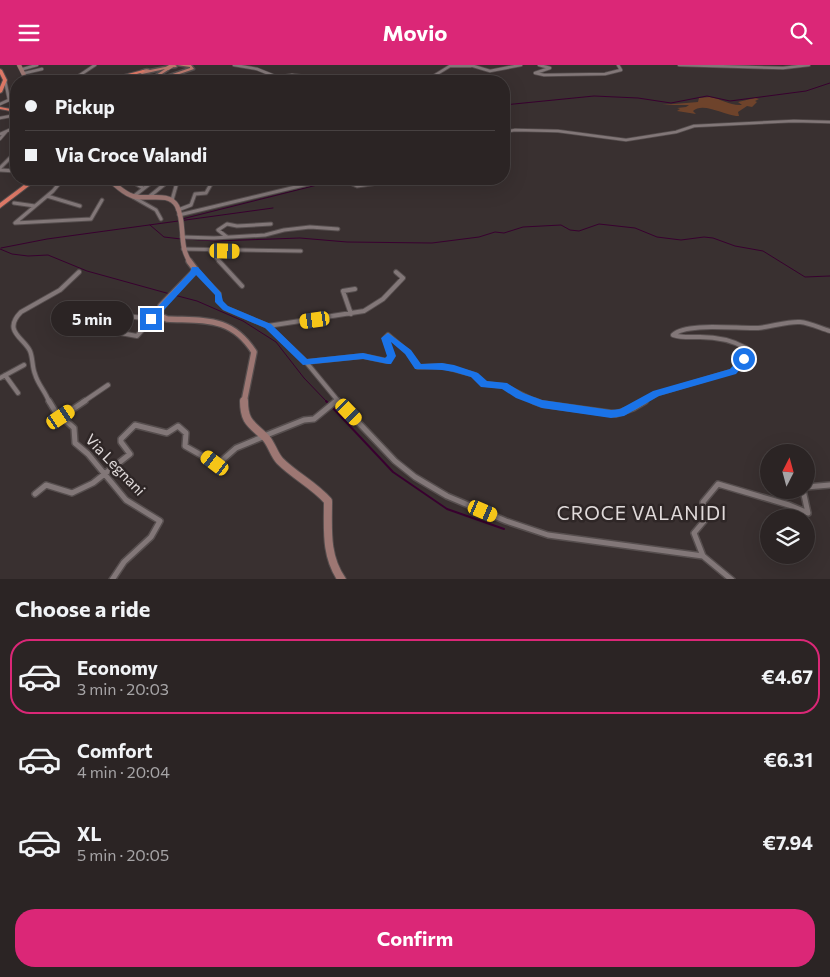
<!DOCTYPE html>
<html lang="en">
<head>
<meta charset="utf-8">
<style>
	body { margin:0; font-family:Commissioner,sans-serif; background:#332c2c; color:#f1f3f6; height:100vh; display:flex; flex-direction:column; font-size:19px; white-space:nowrap }
	* { box-sizing:border-box; margin:0 }
	p { font-size:16px; color:#a6a4a6 }
	.icon { flex:none; width:28px; height:28px; fill:none; stroke:currentColor; stroke-width:2; stroke-linecap:round; stroke-linejoin:round }
	.map { position:relative; height:514px; overflow:hidden }
	.sheet { display:flex; flex-direction:column; background:#2b2424; flex:1 }
	.sheet>* { flex:none }
	.guide { position:absolute; left:10px; top:10px; width:500px; height:110px; border-radius:20px; box-shadow:0 5px 20px #0002,0 0 0 1px #474141; display:grid; align-content:center; height:110px; padding:0 15px; background:#2b2424 }
	.needle { width:32px; rotate:6deg }
	.controls { position:absolute; left:760px; top:379px; display:grid; gap:10px }
	.controls a { display:grid; place-items:center; width:55px; height:55px; border-radius:50%; background:#2b2424; box-shadow:0 5px 20px #0002,0 0 0 1px #474141; font-size:25px }
	.end { position:absolute; width:22px; height:22px; margin:-11px; border:6px solid #1a73e8; background:#fff; box-shadow:0 0 0 2px #fff }
	.from { border-radius:50% }
	.bubble { position:absolute; height:35px; border-radius:18px; background:#2b2424; box-shadow:0 5px 20px #0002,0 0 0 1px #474141; font-size:16px; font-weight:700; line-height:35px; text-align:center }
	.car { position:absolute; width:15px; height:30px; margin:-15px -8px; border-radius:6px; box-shadow:0 0 4px 1px #0007; background:linear-gradient(#f5c518 24%,#345 0 40%,#f5c518 0 76%,#345 0 86%,#f5c518 0) }
	.guide b { display:flex; align-items:center; gap:18px; height:48px; font-size:19px }
	.guide b+b { border-top:1px solid #474141 }
	.guide i { width:12px; height:12px; background:#f1f3f6 }
	ul { padding:0; list-style:none }
	li { display:flex; align-items:center; gap:15px; height:75px; margin:0 10px 8px; padding:0 5px; border:2px solid transparent; border-radius:20px }
	li div { flex:1 }
	li b { display:block; font-size:19px }
	li em { font-style:normal; font-weight:700 }
	li.active { border-color:#db2777 }
	li>.icon { width:45px; height:45px; stroke-width:1.5 }
	h2 { padding:0 15px; font-size:22px; line-height:60px }
	.action { display:flex; gap:10px; margin-top:auto; padding:10px 15px }
	.action a { flex:1; height:58px; border-radius:20px; background:#db2777; color:#fff; font-size:20px; font-weight:700; line-height:58px; text-align:center }
	header { display:flex; justify-content:space-between; align-items:center; height:65px; padding:0 15px; background:#db2777; color:#fff; font-size:22px; font-weight:700 }
	.map>svg:first-child { display:block }
	.green { fill:#6e432b }
	.lines { fill:none; stroke-linecap:round; stroke-linejoin:round }
	.stream-far1 { stroke:#38002f; stroke-width:1 }
	.stream { stroke:#38002f; stroke-width:2 }
	.street-far3-casing { stroke:#564e4e; stroke-width:4 }
	.street-far2-casing { stroke:#564e4e; stroke-width:5 }
	.street-far1-casing { stroke:#564e4e; stroke-width:6 }
	.street-casing { stroke:#564e4e; stroke-width:8 }
	.secondary-far3-casing { stroke:#564e4e; stroke-width:5 }
	.secondary-far2-casing { stroke:#564e4e; stroke-width:6 }
	.secondary-far1-casing { stroke:#564e4e; stroke-width:8 }
	.secondary-casing { stroke:#564e4e; stroke-width:10 }
	.primary-casing { stroke:#564e4e; stroke-width:3 }
	.highway-casing { stroke:#564e4e; stroke-width:2 }
	.street-far3 { stroke:#827778; stroke-width:2.5 }
	.street-far2 { stroke:#827778; stroke-width:3 }
	.street-far1 { stroke:#827778; stroke-width:4 }
	.street { stroke:#827778; stroke-width:5 }
	.secondary-far3 { stroke:#9d7773; stroke-width:4 }
	.secondary-far2 { stroke:#9d7773; stroke-width:4.5 }
	.secondary-far1 { stroke:#9d7773; stroke-width:5.5 }
	.secondary { stroke:#9d7773; stroke-width:8 }
	.primary { fill:#b9786d; fill-rule:evenodd }
	.highway { fill:#dd7866; fill-rule:evenodd }
	.primary-bridge-casing { stroke:#564e4e; stroke-width:5; stroke-linecap:butt }
	.primary-bridge { stroke:#b9786d; stroke-width:4 }
	.route { fill:#1a73e8 }
	.labels { text-anchor:middle; stroke-width:5; stroke-linejoin:round; paint-order:stroke }
	.street-label { font-size:15px; fill:#e0dada; stroke:#2e2626 }
	.near-neighbourhood-label { font-size:19px; letter-spacing:1px; fill:#e0dada; stroke:#2e2626 }
</style>
</head>
<body>
<header><svg class="icon" aria-label="menu" viewBox="0 0 24 24"><path d="M4 6h16M4 12h16M4 18h16"/></svg>Movio<svg class="icon" aria-label="search" viewBox="0 0 24 24"><circle cx="10" cy="10" r="6"/><path d="M15 15l6 6"/></svg></header>
<div class="map">
<svg width="830" height="515" viewBox="0 0 830 515">
	<rect width="100%" height="100%" fill="#393030"/>
	<path class="green" d="M 710,32 C 722,34 730,41 742,40 L 738,37 L 755,33 L 759,34 L 755,36 L 757,37 L 752,42 L 747,41 L 738,47 L 739,51 L 736,51 C 724,50 703,37 693,46 L 696,49 L 677,46 L 680,44 L 677,43 L 686,42 L 689,40 L 662,40 L 698,37 L 699,33 Z"/>
	<g class="lines">
		<path class="stream-far1" d="M 504,40 L 594,31 L 638,33 L 671,38 L 707,31 L 730,36 L 806,26 L 830,18
			M 182,154 L 341,114
			M 150,160 L 164,172 L 181,174
			M 185,174 L 216,176 L 300,173 L 347,177 L 432,178 L 479,172 L 495,167 L 504,168 L 523,162 L 561,160 L 570,165 L 579,166 L 599,159 L 635,163 L 657,172 L 681,175 L 704,172 L 713,173 L 735,181 L 763,186 L 805,212 L 830,211
			M 1,183 L 47,174 L 273,143
			M 0,184 L 12,189 L 28,191 L 48,190 L 87,206 L 170,229
			M 174,230 L 197,236 L 243,256 L 276,277 L 304,313 L 327,337"/>
		<path class="stream" d="M 326,336 L 328,338
			M 331,341 L 393,407 L 447,444 L 504,464"/>
		<defs>
			<path id="street-far3" d="M 234,0 L 257,4 L 287,16
				M 470,0 L 490,6 L 521,0
				M 539,0 L 550,3 L 535,8 L 544,10 L 605,9 L 621,5 L 618,0
				M 679,0 L 783,3 L 809,0
				M 23,4 L 37,0
				M 25,8 L 42,4
				M 279,12 L 292,10 L 328,14
				M 63,16 L 77,12 L 95,0
				M 385,16 L 393,14 L 391,11
				M 402,16 L 432,12 L 450,1 L 471,1
				M 0,39 L 9,35 L 5,15
				M 0,53 L 16,50
				M 504,67 L 515,65 L 558,66 L 626,75 L 676,67 L 694,61 L 794,56 L 830,57
				M 0,69 L 16,62
				M 0,74 L 6,67"/>
			<path id="street-far2" d="M 0,103 L 16,87
				M 0,105 L 16,106
				M 63,114 L 53,126 L 15,158 L 91,154 L 102,135
				M 80,114 L 87,118
				M 128,114 L 143,123
				M 341,114 L 357,121 L 406,114
				M 47,131 L 80,141
				M 134,131 L 156,114
				M 150,131 L 171,114
				M 133,132 L 156,145 L 161,154
				M 172,135 L 178,114
				M 14,138 L 35,141
				M 178,145 L 191,140 L 195,129 L 206,128 L 214,114 L 228,117 L 250,114
				M 179,150 L 329,114
				M 182,172 L 214,173 L 265,170 L 284,165 L 310,162 L 338,164
				M 227,172 L 218,165 L 227,159 L 237,161 L 271,159
				M 183,184 L 301,186
				M 209,185 L 220,197"/>
			<path id="street-far1" d="M 219,196 L 242,221
				M 195,204 L 219,229 L 219,237 L 225,243 L 268,261 L 306,297 L 339,337
				M 351,249 L 343,226 L 355,224
				M 119,250 L 151,254
				M 268,261 L 364,246 L 383,234 L 403,213 L 396,207
				M 115,267 L 137,271 L 159,246
				M 306,297 L 363,291 L 387,296 L 391,291 L 385,273 L 388,270 L 408,287 L 418,302 L 442,301 L 475,310 L 485,319 L 504,321 L 537,337
				M 5,310 L 18,328
				M 0,313 L 24,300
				M 49,337 C 46,327 38,320 35,309 C 32,302 33,293 30,286 C 24,273 2,266 21,247 L 60,225 L 79,207
				M 83,337 L 108,320
				M 335,337 L 337,335
				M 643,337 L 656,329 L 733,306 L 749,290 L 746,283 C 732,275 716,272 700,272 C 691,272 682,273 673,270 C 686,257 738,264 758,263 C 771,262 788,256 800,257 C 810,258 820,263 830,266"/>
			<path id="street" d="M 49,336 L 55,346 L 74,363 L 75,378 L 88,389 L 126,435 L 160,456 L 151,472 L 124,497 L 112,515
				M 338,336 L 395,396 L 415,412 L 447,431 L 506,456 L 548,470 L 703,491 L 732,515
				M 534,336 L 542,339 L 616,349 L 633,343 L 645,336
				M 61,352 L 85,336
				M 264,371 L 304,355 L 314,354 L 336,336
				M 806,422 L 830,420
				M 803,425 L 808,448
				M 35,429 L 46,420 L 72,428 L 93,418 L 130,389 L 121,377 L 121,374 L 135,360 L 167,368 L 178,361 L 186,368 L 185,381 L 215,398 L 219,398 L 236,383 L 265,371
				M 703,491 L 694,468 L 705,455 L 703,437 L 718,419 L 789,440 L 808,448"/>
			<path id="secondary-far3" d="M 19,0 L 27,16"/>
			<path id="secondary-far2" d="M 108,114 C 115,119 122,127 130,130 C 144,137 168,125 177,141 C 186,159 178,180 190,197"/>
			<path id="secondary-far1" d="M 189,196 L 195,204 L 193,208 L 161,241 L 160,251 L 167,254 C 204,256 231,251 254,287 L 244,337"/>
			<path id="secondary" d="M 244,336 C 244,358 252,359 266,373 C 272,380 274,390 280,396 C 295,411 314,420 328,436 C 328,464 325,491 342,515"/>
			<path id="primary" d="M 175,0 L 177,1 L 176,2 L 168,3 L 168,5 L 151,16 L 147,16 L 165,4 L 142,9 L 140,8 C 142,5 146,3 150,5 Z
				M 177,0 L 191,0 L 194,4 L 159,16 L 154,16 L 155,15 L 190,3 L 190,2 Z"/>
			<path id="highway" d="M 0,4 L 2,5 L 7,15 L 2,27 L 0,28 L 0,22 L 3,15 L 0,9 Z
				M 143,5 L 145,6 L 144,7 L 126,12 L 118,16 L 114,16 L 124,10 Z
				M 0,42 L 16,45 L 16,47 L 0,44 Z
				M 32,114 L 38,114 L 0,143 L 0,138 Z"/>
		</defs>
		<use href="#street-far3" class="street-far3-casing"/>
		<use href="#street-far2" class="street-far2-casing"/>
		<use href="#street-far1" class="street-far1-casing"/>
		<use href="#street" class="street-casing"/>
		<use href="#secondary-far3" class="secondary-far3-casing"/>
		<use href="#secondary-far2" class="secondary-far2-casing"/>
		<use href="#secondary-far1" class="secondary-far1-casing"/>
		<use href="#secondary" class="secondary-casing"/>
		<use href="#primary" class="primary-casing"/>
		<use href="#highway" class="highway-casing"/>
		<use href="#street-far3" class="street-far3"/>
		<use href="#street-far2" class="street-far2"/>
		<use href="#street-far1" class="street-far1"/>
		<use href="#street" class="street"/>
		<use href="#secondary-far3" class="secondary-far3"/>
		<use href="#secondary-far2" class="secondary-far2"/>
		<use href="#secondary-far1" class="secondary-far1"/>
		<use href="#secondary" class="secondary"/>
		<use href="#primary" class="primary"/>
		<use href="#highway" class="highway"/>
		<defs>
			<path id="primary-bridge" d="M 168,3 L 173,0"/>
		</defs>
		<use href="#primary-bridge" class="primary-bridge-casing"/>
		<use href="#primary-bridge" class="primary-bridge"/>
	</g>
	<path class="route" d="M 192,202 L 198,202 L 221,228 L 223,236 L 228,241 L 271,259 L 307,294 L 363,288 L 385,293 L 387,291 L 381,273 L 388,268 L 411,285 L 421,299 L 442,298 L 454,300 L 478,308 L 487,316 L 507,318 L 523,328 L 542,335 L 611,345 L 620,344 L 653,326 L 730,304 L 741,292 L 747,292 L 749,294 L 736,309 L 659,331 L 624,351 L 611,353 L 542,343 L 516,333 L 502,324 L 481,322 L 471,312 L 454,307 L 442,305 L 415,304 L 405,289 L 391,277 L 396,291 L 391,299 L 388,299 L 363,294 L 303,300 L 265,263 L 223,245 L 215,237 L 215,230 L 196,210 L 154,256 L 148,256 L 148,252 L 190,207 Z"/>
	<g class="labels">
		<g class="street-label">
			<text transform="translate(115 400) rotate(46)" y="5">Via Legnani</text>
		</g>
		<g class="near-neighbourhood-label">
			<text x="642" y="455">CROCE VALANIDI</text>
		</g>
	</g>
</svg>
<div class="controls">
<a><svg class="needle" viewBox="-14 -14 28 28"><path d="M0-13l5 13h-10z" fill="#e53935"/><path d="M0 13l5-13h-10z" fill="#a6a4a6"/></svg></a>
<a><svg class="icon" aria-label="layers" viewBox="0 0 24 24"><path d="M12 4l9 5-9 5-9-5zM3 14l9 5 9-5"/></svg></a>
</div>
<i class="end from" style="left:744px;top:294px"></i>
<i class="end" style="left:151px;top:254px"></i>
<div class="bubble" style="left:51px;top:236px;width:82px">5 min</div>
<i class="car" style="left:225px;top:186px;rotate:91deg"></i>
<i class="car" style="left:315px;top:255px;rotate:262deg"></i>
<i class="car" style="left:349px;top:347px;rotate:136deg"></i>
<i class="car" style="left:61px;top:352px;rotate:56deg"></i>
<i class="car" style="left:215px;top:398px;rotate:307deg"></i>
<i class="car" style="left:483px;top:446px;rotate:113deg"></i>
<div class="guide">
<b><i class="from"></i>Pickup</b>
<b><i></i>Via Croce Valandi</b>
</div>
</div>
<section class="sheet">
<h2>Choose a ride</h2>
<ul>
<li class="active"><svg class="icon" aria-label="car" viewBox="0 0 24 24"><path d="M5 17H2v-5l4-1 3-4h7l3 4 3 1v5h-3M9 17h6M6 11h13"/><circle cx="7" cy="17" r="2"/><circle cx="17" cy="17" r="2"/></svg><div><b>Economy</b><p>3 min · 20:03</p></div><em>€4.67</em></li>
<li><svg class="icon" aria-label="car" viewBox="0 0 24 24"><path d="M5 17H2v-5l4-1 3-4h7l3 4 3 1v5h-3M9 17h6M6 11h13"/><circle cx="7" cy="17" r="2"/><circle cx="17" cy="17" r="2"/></svg><div><b>Comfort</b><p>4 min · 20:04</p></div><em>€6.31</em></li>
<li><svg class="icon" aria-label="car" viewBox="0 0 24 24"><path d="M5 17H2v-5l4-1 3-4h7l3 4 3 1v5h-3M9 17h6M6 11h13"/><circle cx="7" cy="17" r="2"/><circle cx="17" cy="17" r="2"/></svg><div><b>XL</b><p>5 min · 20:05</p></div><em>€7.94</em></li>
</ul>
<div class="action"><a>Confirm</a></div>
</section>
</body>
</html>
